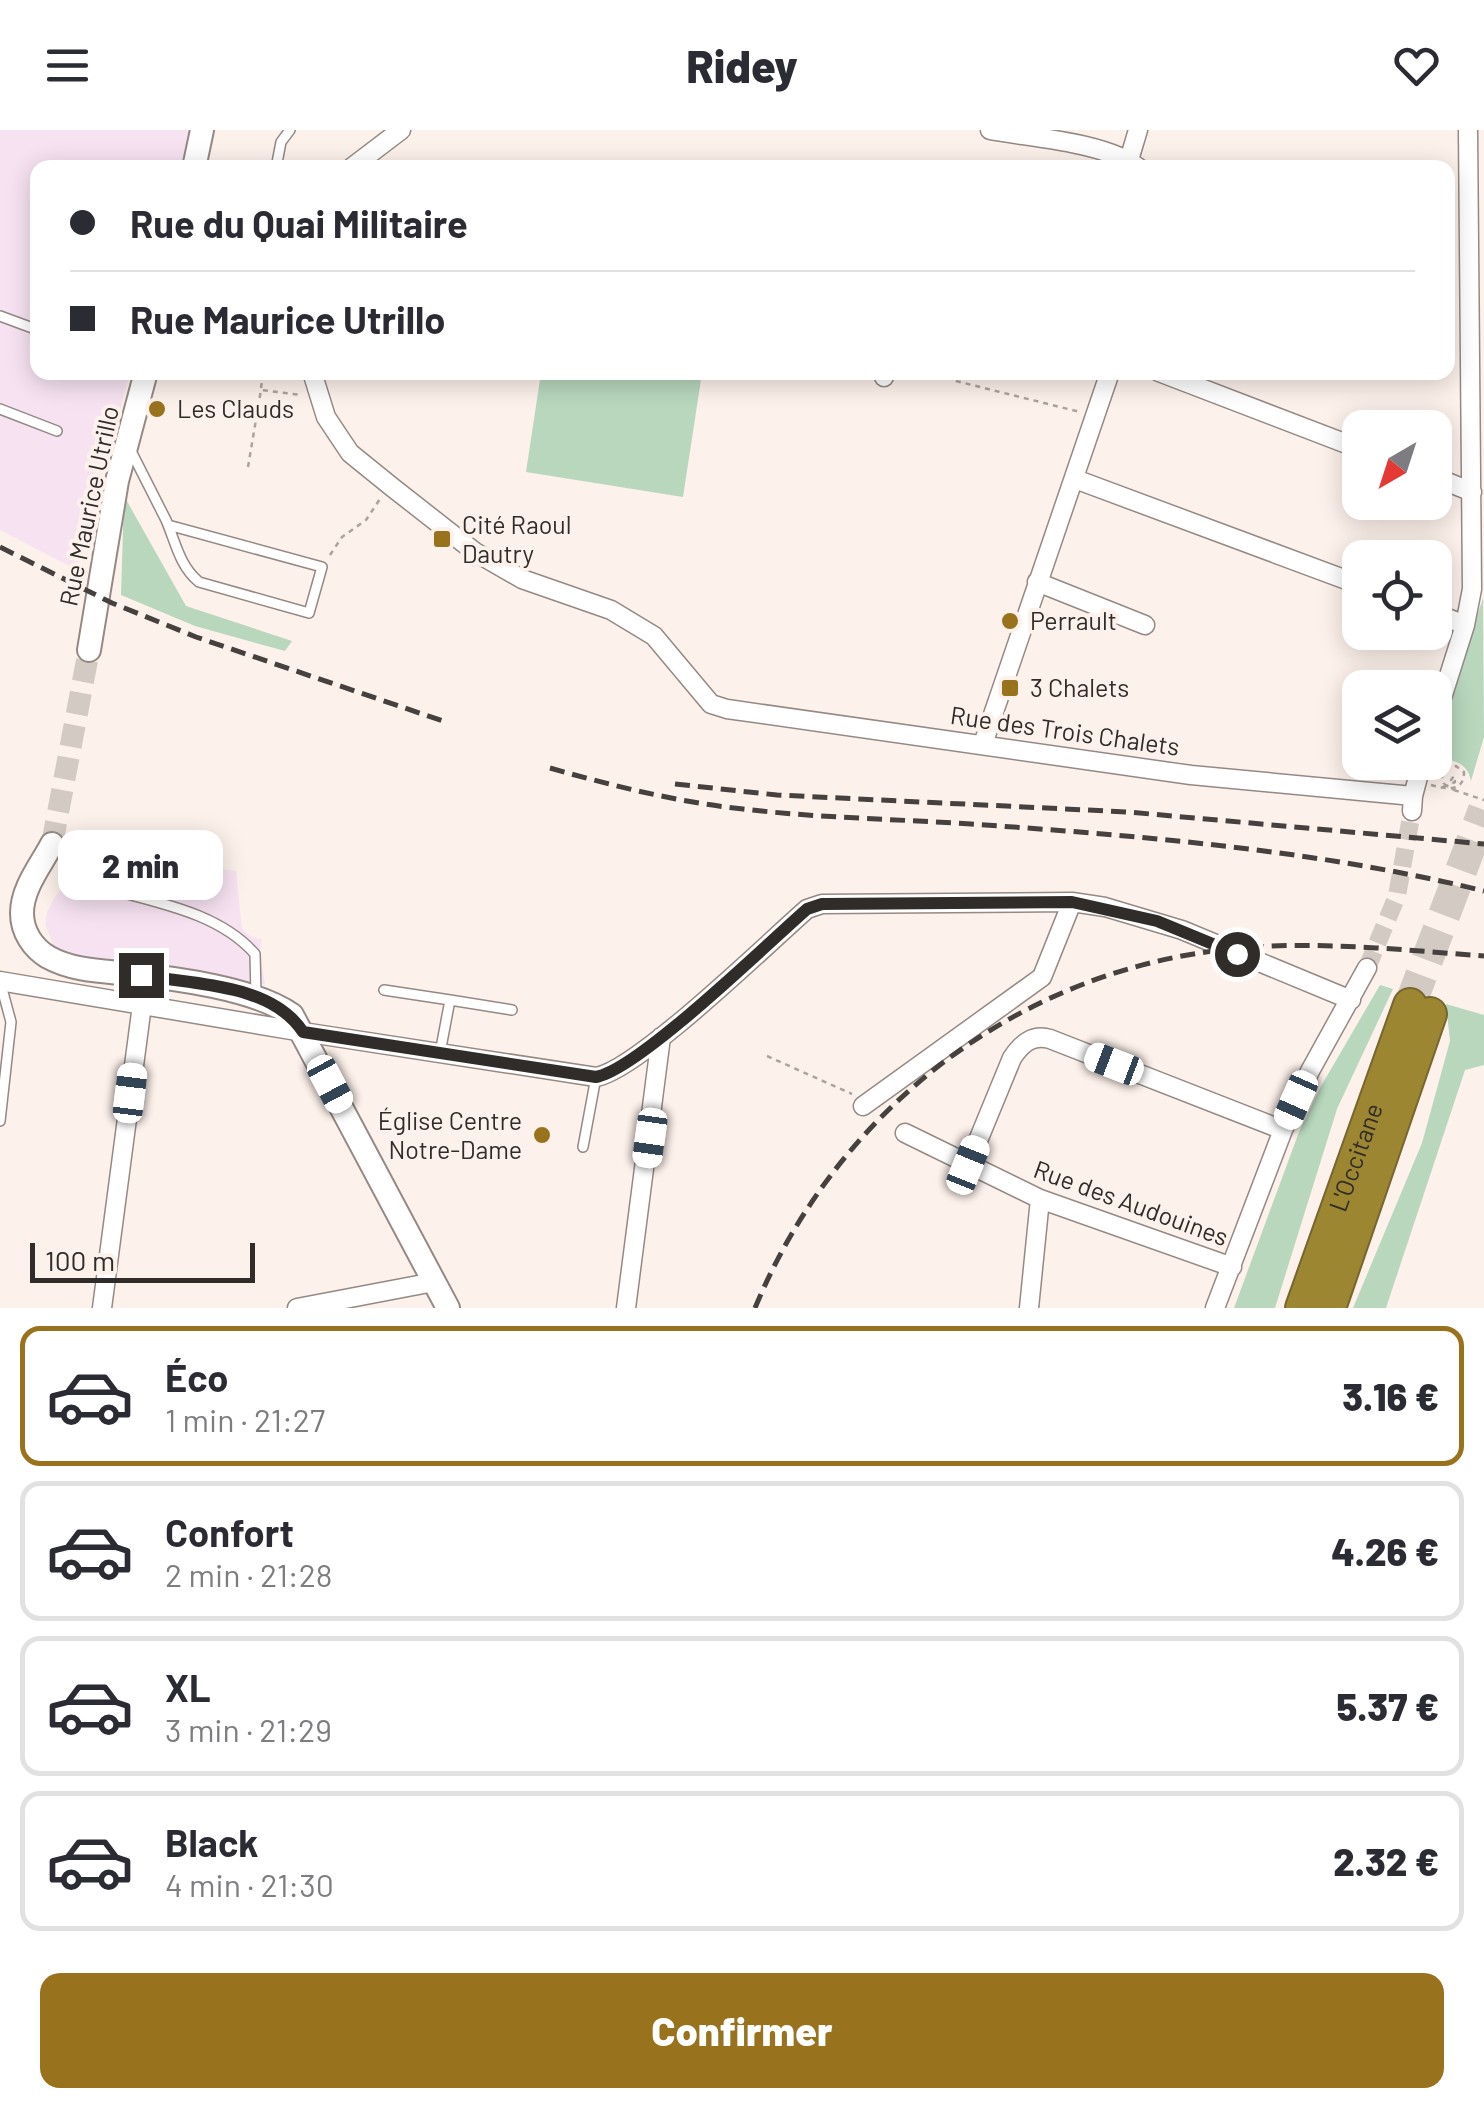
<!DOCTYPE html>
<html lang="fr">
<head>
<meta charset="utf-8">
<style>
	body { margin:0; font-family:Barlow,sans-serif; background:#f2f2f3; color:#2b2b33; height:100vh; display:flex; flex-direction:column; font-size:38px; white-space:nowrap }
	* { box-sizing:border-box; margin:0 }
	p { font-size:32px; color:#7c7c81 }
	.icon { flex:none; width:55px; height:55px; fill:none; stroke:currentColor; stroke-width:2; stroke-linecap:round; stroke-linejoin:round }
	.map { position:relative; height:1178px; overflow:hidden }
	.sheet { display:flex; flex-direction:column; background:#fff; flex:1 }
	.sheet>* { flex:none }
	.guide { position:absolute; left:30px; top:30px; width:1425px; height:220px; border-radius:20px; box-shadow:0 5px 25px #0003; display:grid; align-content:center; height:220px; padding:0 40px; background:#fff }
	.needle { width:65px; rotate:219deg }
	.tools { position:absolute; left:1342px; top:280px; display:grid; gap:20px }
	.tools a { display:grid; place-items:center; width:110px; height:110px; border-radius:20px; background:#fff; box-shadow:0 5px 25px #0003; font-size:50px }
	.scale { position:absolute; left:30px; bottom:25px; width:225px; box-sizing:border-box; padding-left:10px; border:5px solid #302c29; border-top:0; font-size:28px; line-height:35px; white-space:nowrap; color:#302c29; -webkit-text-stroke:8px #fdf1eb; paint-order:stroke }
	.end { position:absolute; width:45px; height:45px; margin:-22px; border:12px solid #302c29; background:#fff; box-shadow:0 0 0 5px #fff }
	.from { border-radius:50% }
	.bubble { position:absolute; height:70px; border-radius:20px; background:#fff; box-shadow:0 5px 25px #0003; font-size:32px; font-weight:800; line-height:70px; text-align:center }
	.car { position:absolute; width:30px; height:60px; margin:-30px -15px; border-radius:12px; box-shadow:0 0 8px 2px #0007; background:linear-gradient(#fff 24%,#345 0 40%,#fff 0 76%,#345 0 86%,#fff 0) }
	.guide b { display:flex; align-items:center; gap:35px; height:95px; font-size:38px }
	.guide b+b { border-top:2px solid #e1e1e2 }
	.guide i { width:25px; height:25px; background:#2b2b33 }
	ul { padding:18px 0 0; list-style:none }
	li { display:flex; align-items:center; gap:30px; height:140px; margin:0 20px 15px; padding:0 20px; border:5px solid #e1e1e2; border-radius:20px }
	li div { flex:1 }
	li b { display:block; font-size:38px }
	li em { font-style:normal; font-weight:800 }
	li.selected { border-color:#99721e }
	li>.icon { width:90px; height:90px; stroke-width:1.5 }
	.button { display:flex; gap:20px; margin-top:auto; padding:20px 40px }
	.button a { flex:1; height:115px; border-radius:20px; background:#99721e; color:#fff; font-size:40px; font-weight:800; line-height:115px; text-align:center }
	header { display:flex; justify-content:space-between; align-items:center; height:130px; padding:0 40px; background:#fff; font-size:45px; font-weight:800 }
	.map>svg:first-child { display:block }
	.industrial { fill:#f7e2f2 }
	.green { fill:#b8d7bd }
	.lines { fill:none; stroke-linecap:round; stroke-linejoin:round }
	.minor-tunnel { stroke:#d4cac4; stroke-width:18; stroke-dasharray:18 9; stroke-linecap:butt }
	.tertiary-tunnel { stroke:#d4cac4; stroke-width:22; stroke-dasharray:22 11; stroke-linecap:butt }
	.motorway-tunnel { stroke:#d4cac4; stroke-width:32; stroke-dasharray:32 16; stroke-linecap:butt }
	.service-casing { stroke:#948984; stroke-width:12 }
	.minor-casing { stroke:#948984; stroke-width:21 }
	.tertiary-casing { stroke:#948984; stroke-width:26 }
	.motorway-casing { stroke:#76662f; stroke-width:36 }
	.path { stroke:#aca39e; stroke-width:2.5; stroke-dasharray:5 5; stroke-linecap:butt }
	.service { stroke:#fff; stroke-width:9 }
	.minor { stroke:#fff; stroke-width:18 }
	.tertiary { stroke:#fff; stroke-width:22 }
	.motorway { stroke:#9c8632; stroke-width:32 }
	.rail { stroke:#46413e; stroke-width:5; stroke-dasharray:15 8; stroke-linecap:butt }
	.path-bridge { stroke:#aca39e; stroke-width:2.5; stroke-dasharray:5 5; stroke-linecap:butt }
	.route { stroke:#302c29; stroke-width:12 }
	.poi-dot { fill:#99721e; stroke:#fdf1eb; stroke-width:4 }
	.labels { text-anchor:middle; stroke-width:8; stroke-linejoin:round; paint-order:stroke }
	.poi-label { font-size:25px; fill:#302c29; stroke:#fdf1eb; text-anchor:start }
	.street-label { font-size:25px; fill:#302c29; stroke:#fdf1eb }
</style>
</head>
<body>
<header><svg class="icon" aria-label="menu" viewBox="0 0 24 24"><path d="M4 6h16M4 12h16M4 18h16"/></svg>Ridey<svg class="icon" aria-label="heart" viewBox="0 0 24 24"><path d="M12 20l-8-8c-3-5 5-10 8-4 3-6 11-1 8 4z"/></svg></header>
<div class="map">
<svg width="1484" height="1178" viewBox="0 0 1484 1178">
	<rect width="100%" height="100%" fill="#fdf1eb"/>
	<path class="industrial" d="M 0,0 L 195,0 L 185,37 L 38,38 L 38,242 L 130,243 L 77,440 L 0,400 Z
		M 99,722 L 236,741 L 242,799 L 253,808 L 262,809 L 260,821 L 265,855 L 69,824 L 54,817 L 45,794 L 47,782 L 55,767 L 86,731 Z"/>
	<path class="green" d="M 541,243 L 702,243 L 683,367 L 526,342 Z
		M 124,366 L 186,476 L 292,511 L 285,521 L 195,496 L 121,465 Z
		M 1483,468 L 1484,607 L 1471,651 C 1467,631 1453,631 1435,626 L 1435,613 Z
		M 1380,855 L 1393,859 L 1337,979 L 1275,1178 L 1234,1178 L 1299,1002 L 1320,958 Z
		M 1446,874 L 1484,885 L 1484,935 L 1465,940 L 1386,1178 L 1353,1178 L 1422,1013 L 1450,911 Z"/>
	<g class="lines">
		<path class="minor-tunnel" d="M 1367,838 L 1397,766 L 1412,681"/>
		<path class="tertiary-tunnel" d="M 52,714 L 89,520"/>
		<path class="motorway-tunnel" d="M 1410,875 L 1484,680"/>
		<defs>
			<path id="service" d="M 276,38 L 281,12 L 290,0
				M 0,186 L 38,200
				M 0,279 L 57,301
				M 130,319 C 142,343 154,366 166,390 C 176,413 179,435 199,452 L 309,483 L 322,437 L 168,395
				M 116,761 C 164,774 221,785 255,824 L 256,864
				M 384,860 L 450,870
				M 440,923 L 450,870 L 512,880
				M 0,991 L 11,892 L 0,851
				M 583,1017 L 596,947"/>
			<path id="minor" d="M 990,0 C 1033,8 1105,12 1139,38
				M 1129,30 L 1138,0
				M 351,38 L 401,0
				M 312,242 L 326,287 L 350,323 L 392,357 L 475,422 L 522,449 L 611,480 L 654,506 L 711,574 L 727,579 L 1191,645 L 1413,666
				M 1159,242 L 1360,319
				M 884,247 L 884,242
				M 1435,347 L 1472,362
				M 1075,349 L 1360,455
				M 1037,452 L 1145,495
				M 1435,483 L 1465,495
				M 1435,590 L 1465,495 L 1472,459 L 1468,0
				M 983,614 L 1110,242
				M 1412,681 L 1413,666 L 1422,632
				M 0,851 L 303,902 L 596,947 C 638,940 768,813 807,779 L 822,774 L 1072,772 L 1105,777 L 1182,800 L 1351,870
				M 863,976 L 1042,847 L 1072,772
				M 905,1003 L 1040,1069 L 1232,1137
				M 968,1035 L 1012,928 C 1022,913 1033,904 1050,909 L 1283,1000
				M 102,1178 L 142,875
				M 297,1178 L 434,1152
				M 626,1178 L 661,907
				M 1029,1178 L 1040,1069
				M 1215,1178 L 1283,1000 L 1310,941 L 1367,838"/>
			<path id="tertiary" d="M 194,38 L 202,0
				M 89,520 L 117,351 L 146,242
				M 52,714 C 41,735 22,758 22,783 C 22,802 33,818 48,827 C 73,841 103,841 130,844 C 175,848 256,859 292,885 L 448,1178"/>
			<g id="motorway">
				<path id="s1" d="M 1302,1178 L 1410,875"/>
				<path d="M 1329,1178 L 1430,884"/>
			</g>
		</defs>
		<use href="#service" class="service-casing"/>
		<use href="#minor" class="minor-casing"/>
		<use href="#tertiary" class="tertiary-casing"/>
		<use href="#motorway" class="motorway-casing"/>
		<path class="path" d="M 938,242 L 956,251 L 1080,282
			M 261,258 L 263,242
			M 248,337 L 261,260 L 301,265
			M 330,425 L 342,407 L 366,390 L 380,369
			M 1431,655 C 1446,659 1464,663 1464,642 L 1456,636 L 1447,637 L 1442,647 L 1444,654
			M 1443,657 L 1455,652 L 1454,646 L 1451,650 L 1453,652
			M 1454,660 L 1484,670
			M 767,926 L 852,964"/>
		<use href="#service" class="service"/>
		<use href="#minor" class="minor"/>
		<use href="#tertiary" class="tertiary"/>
		<use href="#motorway" class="motorway"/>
		<path class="rail" d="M 0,417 L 112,473 L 196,507 L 443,591
			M 550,638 C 613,656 677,672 743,679 C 819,688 895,689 971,694 C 1142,706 1317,720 1484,761
			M 675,654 L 777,665 L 1128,682 L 1484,714
			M 755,1178 C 838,977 1023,836 1241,818 C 1321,811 1404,820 1484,826"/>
		<path class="path-bridge" d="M 1444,654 L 1454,660"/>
	</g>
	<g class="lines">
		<path class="route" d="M 141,845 C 194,855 271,853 303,902 L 596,947 C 638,940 768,813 807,779 L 822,774 L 1072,772 L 1157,791 L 1237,824"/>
	</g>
	<g class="poi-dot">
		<circle cx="157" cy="279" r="10"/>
		<rect x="432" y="399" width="20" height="20" rx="5"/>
		<circle cx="1010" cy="491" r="10"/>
		<rect x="1000" y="548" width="20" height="20" rx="5"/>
		<circle cx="542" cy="1005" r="10"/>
	</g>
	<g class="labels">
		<g class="poi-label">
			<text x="177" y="288">Les Clauds</text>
			<text x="462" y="404">Cité Raoul<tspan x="462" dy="29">Dautry</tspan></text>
			<text x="1030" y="500">Perrault</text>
			<text x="1030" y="567">3 Chalets</text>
			<text x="522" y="1000" text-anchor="end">Église Centre<tspan x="522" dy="29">Notre-Dame</tspan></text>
		</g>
		<g class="street-label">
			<text transform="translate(89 376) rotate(-78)" y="9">Rue Maurice Utrillo</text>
			<text transform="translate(1065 601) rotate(8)" y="9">Rue des Trois Chalets</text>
			<text dy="9" stroke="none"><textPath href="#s1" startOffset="160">L'Occitane</textPath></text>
			<text transform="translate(1131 1073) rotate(20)" y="9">Rue des Audouines</text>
		</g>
	</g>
</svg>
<div class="tools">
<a><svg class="needle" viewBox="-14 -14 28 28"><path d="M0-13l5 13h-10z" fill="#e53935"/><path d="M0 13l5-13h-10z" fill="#7c7c81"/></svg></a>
<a><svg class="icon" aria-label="locate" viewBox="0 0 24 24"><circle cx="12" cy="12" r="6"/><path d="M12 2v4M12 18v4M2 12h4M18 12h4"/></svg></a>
<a><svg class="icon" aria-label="layers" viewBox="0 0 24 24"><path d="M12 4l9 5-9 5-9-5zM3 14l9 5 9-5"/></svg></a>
</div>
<div class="scale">100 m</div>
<i class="end from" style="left:1237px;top:824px"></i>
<i class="end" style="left:141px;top:845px"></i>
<div class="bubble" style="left:58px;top:700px;width:165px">2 min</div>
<i class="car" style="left:1114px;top:934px;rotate:291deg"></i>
<i class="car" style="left:330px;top:954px;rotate:152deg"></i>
<i class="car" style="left:130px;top:963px;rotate:7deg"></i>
<i class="car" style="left:1296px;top:970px;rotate:204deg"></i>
<i class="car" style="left:650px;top:1008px;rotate:188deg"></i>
<i class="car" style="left:968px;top:1035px;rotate:22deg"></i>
<div class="guide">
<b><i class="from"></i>Rue du Quai Militaire</b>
<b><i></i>Rue Maurice Utrillo</b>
</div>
</div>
<section class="sheet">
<ul>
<li class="selected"><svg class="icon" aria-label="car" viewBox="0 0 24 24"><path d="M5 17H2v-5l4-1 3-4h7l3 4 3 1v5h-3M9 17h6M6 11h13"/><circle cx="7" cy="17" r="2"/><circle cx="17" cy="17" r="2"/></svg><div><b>Éco</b><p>1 min · 21:27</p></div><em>3.16 €</em></li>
<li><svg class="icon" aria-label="car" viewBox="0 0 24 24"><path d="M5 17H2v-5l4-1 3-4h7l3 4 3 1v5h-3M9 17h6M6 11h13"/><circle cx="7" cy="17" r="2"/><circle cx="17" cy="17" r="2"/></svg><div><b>Confort</b><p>2 min · 21:28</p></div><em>4.26 €</em></li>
<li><svg class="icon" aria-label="car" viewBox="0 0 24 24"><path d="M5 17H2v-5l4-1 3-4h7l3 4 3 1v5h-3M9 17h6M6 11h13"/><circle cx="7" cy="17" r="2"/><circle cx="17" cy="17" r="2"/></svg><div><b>XL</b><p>3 min · 21:29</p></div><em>5.37 €</em></li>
<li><svg class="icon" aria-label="car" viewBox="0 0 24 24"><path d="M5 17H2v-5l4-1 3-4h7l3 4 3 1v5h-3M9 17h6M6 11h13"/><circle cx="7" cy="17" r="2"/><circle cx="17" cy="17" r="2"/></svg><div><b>Black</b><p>4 min · 21:30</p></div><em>2.32 €</em></li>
</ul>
<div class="button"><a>Confirmer</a></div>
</section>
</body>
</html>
